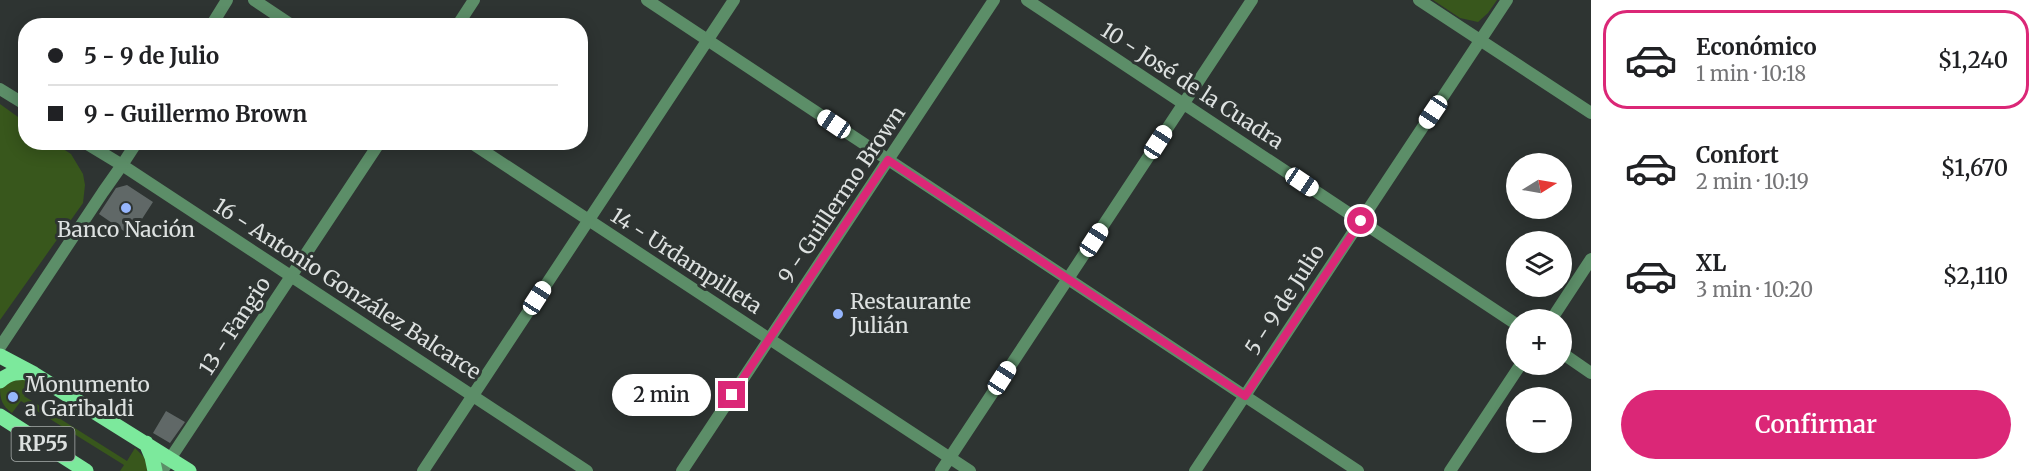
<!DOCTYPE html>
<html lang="es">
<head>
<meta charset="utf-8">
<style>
	body { margin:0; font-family:Merriweather,serif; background:#f2f2f2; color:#202124; height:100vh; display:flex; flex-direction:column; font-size:22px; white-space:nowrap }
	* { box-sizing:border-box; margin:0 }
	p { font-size:20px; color:#757577 }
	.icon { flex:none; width:33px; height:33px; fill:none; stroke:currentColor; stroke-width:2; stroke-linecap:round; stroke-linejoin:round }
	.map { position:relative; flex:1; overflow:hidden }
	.drawer { display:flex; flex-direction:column; background:#fff; width:450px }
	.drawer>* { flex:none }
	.hud { position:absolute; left:18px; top:18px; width:570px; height:132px; border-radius:24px; box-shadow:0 3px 15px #0003; display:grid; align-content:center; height:132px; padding:0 30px; background:#fff }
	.needle { width:39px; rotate:79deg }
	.controls { position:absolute; left:1506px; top:153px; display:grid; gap:12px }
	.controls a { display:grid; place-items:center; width:66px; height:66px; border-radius:50%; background:#fff; box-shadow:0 3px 15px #0003; font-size:30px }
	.end { position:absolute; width:27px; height:27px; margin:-14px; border:8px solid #db2777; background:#fff; box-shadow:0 0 0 3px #fff }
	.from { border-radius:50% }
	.bubble { position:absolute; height:42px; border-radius:21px; background:#fff; box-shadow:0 3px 15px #0003; font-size:20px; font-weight:600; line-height:42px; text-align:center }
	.car { position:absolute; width:18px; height:36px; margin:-18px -9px; border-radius:8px; box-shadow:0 0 4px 2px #0007; background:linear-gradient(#fff 24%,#345 0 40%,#fff 0 76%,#345 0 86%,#fff 0) }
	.hud b { display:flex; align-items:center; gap:21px; height:57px; font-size:22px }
	.hud b+b { border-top:2px solid #e0e0e0 }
	.hud i { width:15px; height:15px; background:#202124 }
	ul { padding:10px 0 0; list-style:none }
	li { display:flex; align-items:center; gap:18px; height:99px; margin:0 12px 9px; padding:0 18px; border:3px solid transparent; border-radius:24px }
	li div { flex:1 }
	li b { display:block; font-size:22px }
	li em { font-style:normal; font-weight:600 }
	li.selected { border-color:#db2777 }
	li>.icon { width:54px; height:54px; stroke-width:1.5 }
	.action { display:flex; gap:12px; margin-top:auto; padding:12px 30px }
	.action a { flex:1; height:69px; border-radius:36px; background:#db2777; color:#fff; font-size:24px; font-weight:600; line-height:69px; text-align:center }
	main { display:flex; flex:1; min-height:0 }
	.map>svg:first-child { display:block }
	.green { fill:#38571c }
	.building { fill:#606867 }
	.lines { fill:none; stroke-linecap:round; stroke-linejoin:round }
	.minor { stroke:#5c8e68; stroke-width:12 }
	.tertiary { stroke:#5c8e68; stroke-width:12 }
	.primary { stroke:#7ce99c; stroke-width:15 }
	.route { stroke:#db2777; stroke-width:8 }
	.poi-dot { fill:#96b6fd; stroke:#2e3432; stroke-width:2 }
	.labels { text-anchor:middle; stroke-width:6; stroke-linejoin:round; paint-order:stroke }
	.shield { fill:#2e3432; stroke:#a8adac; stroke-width:1.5 }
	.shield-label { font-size:20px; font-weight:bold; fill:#dde1e0 }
	.street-label { font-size:21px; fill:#dde1e0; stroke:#2e3432 }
	.poi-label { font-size:21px; fill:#dde1e0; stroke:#2e3432; text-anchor:start }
</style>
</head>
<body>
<main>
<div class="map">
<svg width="1591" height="471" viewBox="0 0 1591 471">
	<rect width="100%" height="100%" fill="#2e3432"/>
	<path class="green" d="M 1433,0 L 1497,0 L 1488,13 L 1478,22 L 1460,18 Z
		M 0,104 L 25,122 L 26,142 L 54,143 L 71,154 L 83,174 L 85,185 L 83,203 L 0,320 Z
		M 25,379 L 32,383 L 24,396 L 127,461 L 135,448 L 146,459 L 149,471 L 120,471 L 124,465 L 21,401 L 12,413 C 2,406 0,399 0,387 L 6,380 Z"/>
	<path class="building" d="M 127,185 L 153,202 L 131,236 L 99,214 L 116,188 Z
		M 166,411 L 185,422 L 170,443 L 153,433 Z"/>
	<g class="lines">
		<path class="minor" d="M 254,0 L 293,26
			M 647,0 L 1358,471
			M 1027,0 L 1516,324
			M 1419,0 L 1591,113
			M 211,26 L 227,0
			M 457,26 L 474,0
			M 137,142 L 122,165 L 587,471
			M 470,142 L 970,471
			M 1551,320 L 1591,259
			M 1562,353 L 1591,373
			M 162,471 L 380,142
			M 423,471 L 734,0
			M 682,471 L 994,0
			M 941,471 L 1252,0
			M 1195,471 L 1507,0
			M 1450,471 L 1521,364"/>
		<path class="tertiary" d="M 0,89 L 26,105
			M 0,347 L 103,192 L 122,165 L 84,142"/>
		<path class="primary" d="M 0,356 L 34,374 L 189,471
			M 0,381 C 10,372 18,372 31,373
			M 0,416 L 86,471
			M 146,443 L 152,457 L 155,471"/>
	</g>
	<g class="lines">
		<path class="route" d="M 732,395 L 888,160 L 1245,396 L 1361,221"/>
	</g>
	<g class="poi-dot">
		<circle cx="126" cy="208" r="6"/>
		<circle cx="838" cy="314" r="6"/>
		<circle cx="13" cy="397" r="6"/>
	</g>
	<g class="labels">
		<rect class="shield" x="11.5" y="427" width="63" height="34" rx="4.5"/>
		<g class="shield-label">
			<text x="43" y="451">RP55</text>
		</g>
		<g class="street-label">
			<text transform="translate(1192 86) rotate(33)" y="7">10 - José de la Cuadra</text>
			<text transform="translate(842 195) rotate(-56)" y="7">9 - Guillermo Brown</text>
			<text transform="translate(686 261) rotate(33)" y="7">14 - Urdampilleta</text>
			<text transform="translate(347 289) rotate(33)" y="7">16 - Antonio González Balcarce</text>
			<text transform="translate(1285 300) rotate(-57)" y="7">5 - 9 de Julio</text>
			<text transform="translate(235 326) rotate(-57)" y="7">13 - Fangio</text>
		</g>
		<g class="poi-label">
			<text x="126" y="237" text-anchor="middle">Banco Nación</text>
			<text x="850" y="309">Restaurante<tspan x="850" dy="24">Julián</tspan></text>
			<text x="25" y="392">Monumento<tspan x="25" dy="24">a Garibaldi</tspan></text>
		</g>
	</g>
</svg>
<div class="controls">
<a><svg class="needle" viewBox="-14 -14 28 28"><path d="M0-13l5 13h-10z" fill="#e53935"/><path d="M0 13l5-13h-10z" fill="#757577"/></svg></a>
<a><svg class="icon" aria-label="layers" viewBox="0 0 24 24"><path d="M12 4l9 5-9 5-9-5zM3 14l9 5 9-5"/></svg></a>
<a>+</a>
<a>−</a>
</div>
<i class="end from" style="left:1361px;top:221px"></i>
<i class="end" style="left:732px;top:395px"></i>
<div class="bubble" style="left:612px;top:374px;width:99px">2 min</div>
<i class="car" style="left:1433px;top:112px;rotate:214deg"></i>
<i class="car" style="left:834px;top:124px;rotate:304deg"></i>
<i class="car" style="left:1158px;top:142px;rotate:33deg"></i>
<i class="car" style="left:1302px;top:182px;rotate:124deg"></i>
<i class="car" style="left:1094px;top:240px;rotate:33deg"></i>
<i class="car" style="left:537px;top:298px;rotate:33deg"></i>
<i class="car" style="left:1002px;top:378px;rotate:33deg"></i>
<div class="hud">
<b><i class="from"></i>5 - 9 de Julio</b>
<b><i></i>9 - Guillermo Brown</b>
</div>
</div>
<section class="drawer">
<ul>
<li class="selected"><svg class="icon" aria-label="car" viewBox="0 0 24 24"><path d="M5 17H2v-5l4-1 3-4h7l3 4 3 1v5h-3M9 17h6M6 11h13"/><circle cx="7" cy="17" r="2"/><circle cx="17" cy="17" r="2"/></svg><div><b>Económico</b><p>1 min · 10:18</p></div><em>$1,240</em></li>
<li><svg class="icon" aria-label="car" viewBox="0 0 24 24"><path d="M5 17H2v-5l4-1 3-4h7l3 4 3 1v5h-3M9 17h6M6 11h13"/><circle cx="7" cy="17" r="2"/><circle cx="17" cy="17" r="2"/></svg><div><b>Confort</b><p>2 min · 10:19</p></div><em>$1,670</em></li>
<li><svg class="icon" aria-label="car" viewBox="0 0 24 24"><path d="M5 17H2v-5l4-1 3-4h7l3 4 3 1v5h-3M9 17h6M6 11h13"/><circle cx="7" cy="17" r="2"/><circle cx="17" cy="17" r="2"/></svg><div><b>XL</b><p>3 min · 10:20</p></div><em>$2,110</em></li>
</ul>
<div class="action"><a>Confirmar</a></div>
</section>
</main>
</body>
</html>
